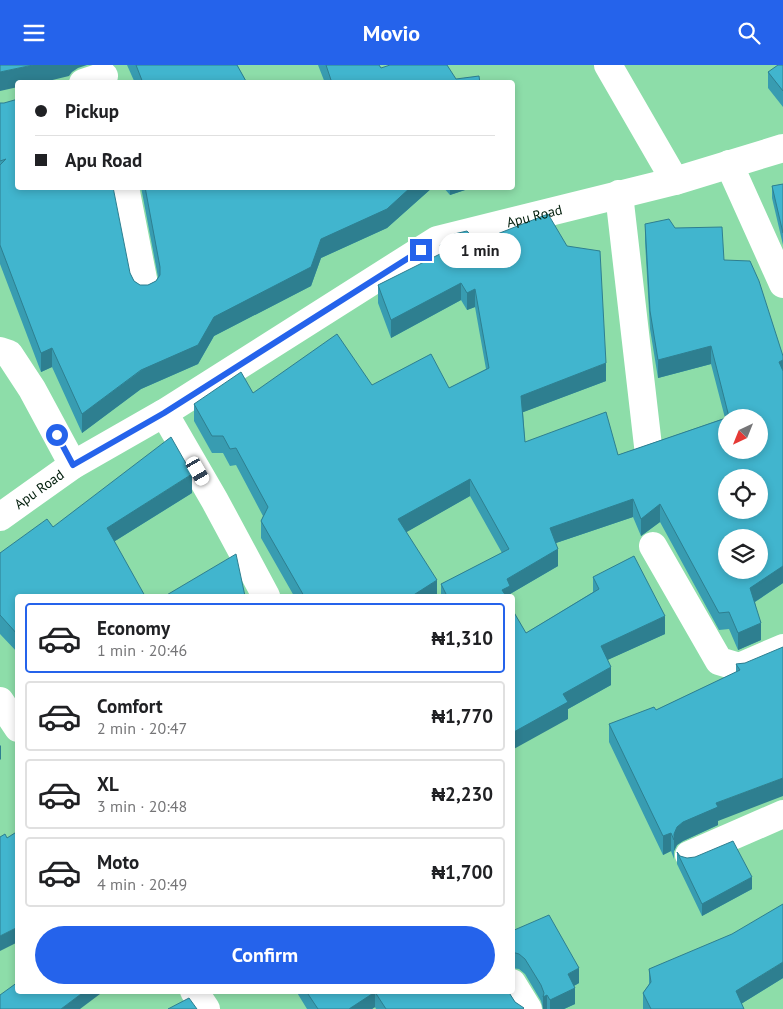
<!DOCTYPE html>
<html lang="en">
<head>
<meta charset="utf-8">
<style>
	body { margin:0; font-family:"PT Sans",sans-serif; background:#f6f6f6; color:#202124; height:100vh; display:flex; flex-direction:column; font-size:19px; white-space:nowrap }
	* { box-sizing:border-box; margin:0 }
	p { font-size:16px; color:#757577 }
	.icon { flex:none; width:28px; height:28px; fill:none; stroke:currentColor; stroke-width:2; stroke-linecap:round; stroke-linejoin:round }
	.map { position:relative; flex:1; overflow:hidden }
	.side { position:absolute; left:15px; top:529px; width:500px; height:400px; display:flex; flex-direction:column; background:#fff; border-radius:5px; box-shadow:0 2px 8px #0003 }
	.side>* { flex:none }
	.hud { position:absolute; left:15px; top:15px; width:500px; height:110px; border-radius:5px; box-shadow:0 2px 8px #0003; display:grid; align-content:center; height:110px; padding:0 20px; background:#fff }
	.needle { width:32px; rotate:223deg }
	.controls { position:absolute; left:718px; top:344px; display:grid; gap:10px }
	.controls a { display:grid; place-items:center; width:50px; height:50px; border-radius:50%; background:#fff; box-shadow:0 2px 8px #0003; font-size:25px }
	.end { position:absolute; width:22px; height:22px; margin:-11px; border:6px solid #2563eb; background:#fff; box-shadow:0 0 0 2px #fff }
	.from { border-radius:50% }
	.bubble { position:absolute; height:35px; border-radius:18px; background:#fff; box-shadow:0 2px 8px #0003; font-size:16px; font-weight:800; line-height:35px; text-align:center }
	.car { position:absolute; width:15px; height:30px; margin:-15px -8px; border-radius:6px; box-shadow:0 0 4px 1px #0007; background:linear-gradient(#fff 24%,#345 0 40%,#fff 0 76%,#345 0 86%,#fff 0) }
	.hud b { display:flex; align-items:center; gap:18px; height:48px; font-size:19px }
	.hud b+b { border-top:1px solid #e0e0e0 }
	.hud i { width:12px; height:12px; background:#202124 }
	ul { padding:9px 0 0; list-style:none }
	li { display:flex; align-items:center; gap:15px; height:70px; margin:0 10px 8px; padding:0 10px; border:2px solid #e0e0e0; border-radius:5px }
	li div { flex:1 }
	li b { display:block; font-size:19px }
	li em { font-style:normal; font-weight:800 }
	li.current { border-color:#2563eb }
	li>.icon { width:45px; height:45px; stroke-width:1.5 }
	.button { display:flex; gap:10px; margin-top:auto; padding:10px 20px }
	.button a { flex:1; height:58px; border-radius:30px; background:#2563eb; color:#fff; font-size:20px; font-weight:800; line-height:58px; text-align:center }
	header { display:flex; justify-content:space-between; align-items:center; height:65px; padding:0 20px; background:#2563eb; color:#fff; font-size:22px; font-weight:800 }
	.map>svg:first-child { display:block }
	.lines { fill:none; stroke-linecap:round; stroke-linejoin:round }
	.street { stroke:#fff; stroke-width:28 }
	.wall { fill:#389cb1 }
	.shaded-wall { fill:#2e7f90 }
	.building { fill:#41b5ce; stroke:#2e7f90; fill-rule:evenodd }
	.route { stroke:#2563eb; stroke-width:6 }
	.labels { text-anchor:middle; stroke-width:4.5; stroke-linejoin:round; paint-order:stroke }
	.street-label { font-size:14px; fill:#001d0b; stroke:#9aeab6 }
</style>
</head>
<body>
<header><svg class="icon" aria-label="menu" viewBox="0 0 24 24"><path d="M4 6h16M4 12h16M4 18h16"/></svg>Movio<svg class="icon" aria-label="search" viewBox="0 0 24 24"><circle cx="10" cy="10" r="6"/><path d="M15 15l6 6"/></svg></header>
<div class="map">
<svg width="783" height="944" viewBox="0 0 783 944">
	<rect width="100%" height="100%" fill="#8ddda9"/>
	<g class="lines">
		<g class="street">
			<path d="M 608,0 L 675,116"/>
			<path d="M 83,18 L 104,11"/>
			<path d="M 729,99 L 783,219"/>
			<path d="M 125,122 L 145,224"/>
			<path d="M 619,129 L 648,381"/>
			<path d="M 0,286 L 9,289 L 32,324 L 73,400"/>
			<path d="M 164,348 L 215,436 L 266,531"/>
			<path id="s1" d="M 0,452 L 73,400 L 164,348 L 437,175 L 675,116 L 783,83"/>
			<path d="M 653,481 L 719,596 L 739,602 L 783,583"/>
			<path d="M 0,636 L 18,663"/>
			<path d="M 689,790 L 783,749"/>
			<path d="M 512,918 L 528,944"/>
			<path d="M 194,926 L 206,944"/>
		</g>
	</g>
	<path class="wall" d="M 127,0 L 237,0 L 247,18 L 135,18 Z
		M 318,0 L 379,0 L 381,3 L 480,18 L 325,18 Z
		M 783,0 L 783,42 L 768,23 L 768,7 Z
		M 0,38 L 18,122 L 130,208 L 134,216 L 140,220 L 148,220 L 156,216 L 158,212 L 141,122 L 433,122 L 387,163 L 321,193 L 311,221 L 214,271 L 198,299 L 141,324 L 82,368 L 52,302 L 41,307 L 0,199 Z
		M 783,119 L 783,180 L 772,133 L 772,121 Z
		M 443,122 L 474,122 L 450,130 Z
		M 645,159 L 675,163 L 724,195 L 783,291 L 783,518 L 755,537 L 761,575 L 738,585 L 729,564 L 719,565 L 660,457 L 641,471 L 633,452 L 556,478 L 558,501 L 510,529 L 510,531 L 441,531 L 441,519 L 502,488 L 470,431 L 406,467 L 437,531 L 294,531 L 261,473 L 261,456 L 263,451 L 236,400 L 230,401 L 223,388 L 212,388 L 194,356 L 194,339 L 253,328 L 372,320 L 449,323 L 486,304 L 475,242 L 467,245 L 461,235 L 391,273 L 378,238 L 378,220 L 440,190 L 440,180 L 606,316 L 523,347 L 525,377 L 618,390 L 725,353 L 711,299 L 658,313 L 650,264 L 645,176 Z
		M 192,428 L 115,476 L 18,531 L 18,588 L 0,569 L 0,488 L 53,462 Z
		M 593,512 L 665,569 L 607,595 L 611,620 L 568,644 L 568,654 L 526,568 L 593,527 Z
		M 745,598 L 718,756 L 718,760 L 683,776 L 677,780 L 674,786 L 674,794 L 671,786 L 663,790 L 609,677 L 609,659 L 656,645 L 736,607 L 736,599 Z
		M 677,787 L 680,791 L 752,824 L 702,851 L 677,799 Z
		M 512,866 L 579,918 L 574,921 L 575,939 L 564,944 L 543,944 L 541,936 L 525,909 L 519,904 L 512,903 Z
		M 649,904 L 783,913 L 741,939 L 744,944 L 643,944 L 643,928 L 649,919 Z
		M 296,926 L 508,926 L 515,937 L 524,944 L 376,944 L 375,942 L 372,944 L 307,944 Z"/>
	<path class="shaded-wall" d="M 33,0 L 87,0 L 78,3 L 72,7 L 69,11 L 40,18 L 18,18 L 18,22 L 0,26 L 0,7 Z
		M 411,122 L 433,122 L 387,163 L 321,193 L 311,221 L 214,271 L 198,299 L 141,324 L 82,368 L 82,349 L 214,252 L 321,174 Z
		M 450,122 L 474,122 L 450,130 Z
		M 461,218 L 461,235 L 391,273 L 391,255 Z
		M 475,224 L 475,242 L 467,245 L 467,228 Z
		M 711,281 L 711,299 L 658,313 L 658,295 Z
		M 52,283 L 52,302 L 41,307 L 41,288 Z
		M 783,295 L 783,313 L 779,297 Z
		M 606,298 L 606,316 L 521,348 L 521,331 Z
		M 192,409 L 192,428 L 107,481 L 107,463 Z
		M 470,414 L 470,431 L 398,472 L 398,454 Z
		M 633,434 L 633,452 L 550,480 L 550,463 Z
		M 660,439 L 660,457 L 641,471 L 641,454 Z
		M 558,484 L 558,501 L 510,529 L 510,531 L 502,531 L 502,525 L 507,514 Z
		M 783,501 L 783,518 L 750,540 L 750,523 Z
		M 437,515 L 437,531 L 412,531 Z
		M 665,551 L 665,569 L 601,598 L 601,581 Z
		M 761,558 L 761,575 L 738,585 L 738,568 Z
		M 611,602 L 611,620 L 568,644 L 568,654 L 512,685 L 512,668 L 563,629 Z
		M 1,680 L 1,694 L 0,695 L 0,681 Z
		M 783,713 L 783,731 L 718,756 L 718,760 L 683,776 L 677,780 L 674,786 L 674,769 L 677,762 L 683,757 L 716,738 Z
		M 671,768 L 671,786 L 663,790 L 663,771 Z
		M 752,812 L 752,824 L 702,851 L 702,839 Z
		M 18,862 L 18,877 L 0,886 L 0,871 Z
		M 783,897 L 783,913 L 736,942 L 736,926 Z
		M 579,903 L 579,918 L 568,924 L 568,909 Z
		M 575,923 L 575,939 L 564,944 L 550,944 L 550,935 Z
		M 85,926 L 104,926 L 80,944 L 61,944 Z
		M 375,927 L 375,942 L 372,944 L 349,944 Z
		M 547,930 L 547,944 L 543,944 L 543,932 Z"/>
	<path class="building" d="M 0,0 L 33,0 L 0,7 Z
		M 136,0 L 237,0 L 247,18 L 143,18 Z
		M 326,0 L 379,0 L 381,3 L 390,0 L 447,0 L 456,14 L 479,11 L 480,18 L 332,18 Z
		M 778,0 L 783,0 L 783,26 L 768,7 Z
		M 18,34 L 18,122 L 113,122 L 130,208 L 134,216 L 140,220 L 148,220 L 156,216 L 160,210 L 160,202 L 145,122 L 411,122 L 387,144 L 321,174 L 311,202 L 214,252 L 198,280 L 141,305 L 82,349 L 52,283 L 41,288 L 0,180 L 0,100 L 6,94 L 0,96 L 0,38 L 4,38 Z
		M 783,119 L 783,168 L 772,121 Z
		M 548,149 L 567,181 L 600,186 L 606,298 L 521,331 L 525,377 L 606,347 L 618,390 L 729,352 L 711,281 L 658,295 L 650,246 L 645,159 L 669,154 L 675,163 L 722,162 L 724,195 L 750,196 L 759,216 L 783,291 L 783,295 L 779,297 L 783,306 L 783,501 L 750,523 L 761,558 L 738,568 L 729,547 L 719,548 L 660,439 L 641,454 L 633,434 L 550,463 L 558,484 L 507,514 L 510,521 L 502,525 L 506,531 L 447,531 L 441,519 L 509,484 L 470,414 L 398,454 L 437,515 L 412,531 L 304,531 L 261,456 L 268,442 L 236,383 L 230,384 L 223,371 L 212,371 L 194,339 L 241,307 L 253,328 L 337,269 L 372,320 L 431,289 L 449,323 L 489,303 L 475,224 L 467,228 L 461,218 L 391,255 L 378,220 L 444,187 L 440,180 L 454,169 L 467,166 L 477,177 ZM 726,352 L 759,352 L 759,385 L 726,385 ZM 726,412 L 759,412 L 759,445 L 726,445 ZM 726,472 L 759,472 L 759,505 L 726,505 Z
		M 171,372 L 192,409 L 107,463 L 145,531 L 18,531 L 18,570 L 0,550 L 0,488 L 47,454 L 53,462 Z
		M 236,489 L 245,531 L 165,531 Z
		M 634,491 L 665,551 L 601,581 L 611,602 L 563,629 L 568,637 L 512,668 L 512,544 L 526,568 L 599,524 L 593,512 Z
		M 783,582 L 783,713 L 716,738 L 718,742 L 683,757 L 677,762 L 674,769 L 674,775 L 671,768 L 663,771 L 609,659 L 654,642 L 656,645 L 740,605 L 736,599 L 745,598 Z
		M 18,766 L 18,862 L 0,871 L 0,772 L 5,769 L 7,773 Z
		M 733,776 L 752,812 L 702,839 L 677,787 L 680,791 L 687,793 L 695,792 Z
		M 783,839 L 783,897 L 736,926 L 744,944 L 651,944 L 643,928 L 651,917 L 649,904 L 732,869 Z
		M 549,850 L 579,903 L 568,909 L 575,923 L 550,935 L 547,930 L 543,932 L 544,928 L 541,920 L 525,894 L 519,889 L 512,887 L 512,866 Z
		M 18,917 L 18,926 L 85,926 L 61,944 L 0,944 L 0,930 Z
		M 306,926 L 508,926 L 515,937 L 524,943 L 523,944 L 386,944 L 375,927 L 349,944 L 318,944 Z
		M 189,933 L 197,944 L 168,944 Z"/>
	<g class="lines">
		<path class="route" d="M 57,370 L 73,400 L 164,348 L 421,185"/>
	</g>
	<g class="labels">
		<g class="street-label">
			<text dy="5" stroke="none"><textPath href="#s1" startOffset="618">Apu Road</textPath></text>
			<text dy="5" stroke="none"><textPath href="#s1" startOffset="48">Apu Road</textPath></text>
		</g>
	</g>
</svg>
<div class="controls">
<a><svg class="needle" viewBox="-14 -14 28 28"><path d="M0-13l5 13h-10z" fill="#e53935"/><path d="M0 13l5-13h-10z" fill="#757577"/></svg></a>
<a><svg class="icon" aria-label="locate" viewBox="0 0 24 24"><circle cx="12" cy="12" r="6"/><path d="M12 2v4M12 18v4M2 12h4M18 12h4"/></svg></a>
<a><svg class="icon" aria-label="layers" viewBox="0 0 24 24"><path d="M12 4l9 5-9 5-9-5zM3 14l9 5 9-5"/></svg></a>
</div>
<i class="end from" style="left:57px;top:370px"></i>
<i class="end" style="left:421px;top:185px"></i>
<div class="bubble" style="left:439px;top:168px;width:82px">1 min</div>
<i class="car" style="left:198px;top:406px;rotate:150deg"></i>
<div class="hud">
<b><i class="from"></i>Pickup</b>
<b><i></i>Apu Road</b>
</div>
<section class="side">
<ul>
<li class="current"><svg class="icon" aria-label="car" viewBox="0 0 24 24"><path d="M5 17H2v-5l4-1 3-4h7l3 4 3 1v5h-3M9 17h6M6 11h13"/><circle cx="7" cy="17" r="2"/><circle cx="17" cy="17" r="2"/></svg><div><b>Economy</b><p>1 min · 20:46</p></div><em>₦1,310</em></li>
<li><svg class="icon" aria-label="car" viewBox="0 0 24 24"><path d="M5 17H2v-5l4-1 3-4h7l3 4 3 1v5h-3M9 17h6M6 11h13"/><circle cx="7" cy="17" r="2"/><circle cx="17" cy="17" r="2"/></svg><div><b>Comfort</b><p>2 min · 20:47</p></div><em>₦1,770</em></li>
<li><svg class="icon" aria-label="car" viewBox="0 0 24 24"><path d="M5 17H2v-5l4-1 3-4h7l3 4 3 1v5h-3M9 17h6M6 11h13"/><circle cx="7" cy="17" r="2"/><circle cx="17" cy="17" r="2"/></svg><div><b>XL</b><p>3 min · 20:48</p></div><em>₦2,230</em></li>
<li><svg class="icon" aria-label="car" viewBox="0 0 24 24"><path d="M5 17H2v-5l4-1 3-4h7l3 4 3 1v5h-3M9 17h6M6 11h13"/><circle cx="7" cy="17" r="2"/><circle cx="17" cy="17" r="2"/></svg><div><b>Moto</b><p>4 min · 20:49</p></div><em>₦1,700</em></li>
</ul>
<div class="button"><a>Confirm</a></div>
</section>
</div>
</body>
</html>
